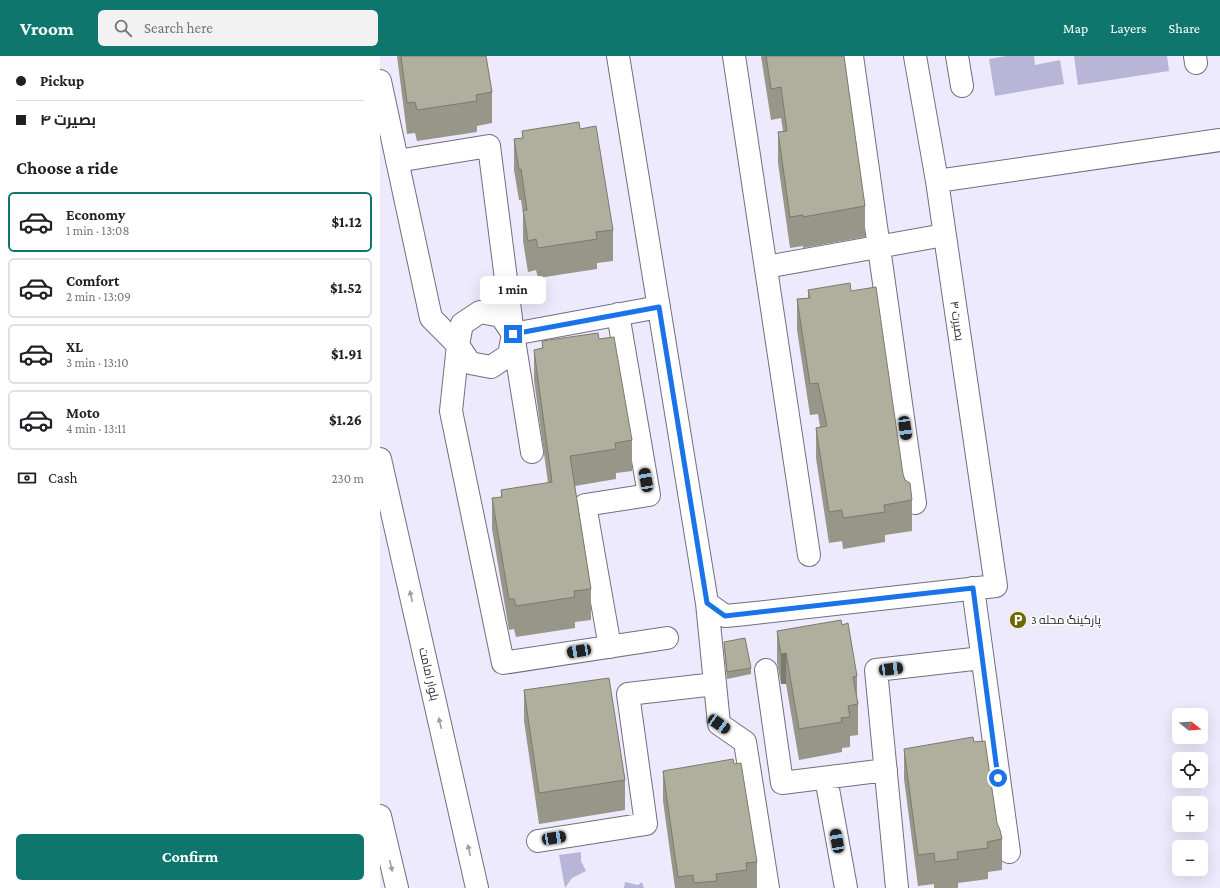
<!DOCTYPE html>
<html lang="en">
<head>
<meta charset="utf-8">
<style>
	body { margin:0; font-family:"Crimson Pro",Cairo,serif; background:#f2f2f2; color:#202124; height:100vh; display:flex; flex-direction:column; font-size:15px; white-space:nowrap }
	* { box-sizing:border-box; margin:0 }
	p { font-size:13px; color:#757577 }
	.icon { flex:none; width:22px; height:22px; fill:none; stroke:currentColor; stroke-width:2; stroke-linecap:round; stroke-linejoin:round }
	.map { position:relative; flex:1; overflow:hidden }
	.details { display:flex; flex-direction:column; background:#fff; width:380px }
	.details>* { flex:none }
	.banner { display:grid; align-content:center; height:88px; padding:0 16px; background:#fff }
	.needle { width:26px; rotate:107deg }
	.fabs { position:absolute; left:792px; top:652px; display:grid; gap:8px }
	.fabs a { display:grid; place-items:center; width:36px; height:36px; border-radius:6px; background:#fff; box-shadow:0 4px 16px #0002; font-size:20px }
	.end { position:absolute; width:18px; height:18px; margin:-9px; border:5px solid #1a73e8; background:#fff; box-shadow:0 0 0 2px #fff }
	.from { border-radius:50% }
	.bubble { position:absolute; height:28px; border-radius:6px; background:#fff; box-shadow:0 4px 16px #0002; font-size:13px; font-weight:700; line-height:28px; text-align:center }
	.car { position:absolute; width:12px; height:24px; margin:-12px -6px; border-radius:5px; box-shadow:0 0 3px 1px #0007; background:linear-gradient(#222 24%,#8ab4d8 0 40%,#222 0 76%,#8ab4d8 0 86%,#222 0) }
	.banner b { display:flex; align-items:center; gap:14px; height:38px; font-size:15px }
	.banner b+b { border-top:1px solid #e0e0e0 }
	.banner i { width:10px; height:10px; background:#202124 }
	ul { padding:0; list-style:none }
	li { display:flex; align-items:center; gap:12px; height:60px; margin:0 8px 6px; padding:0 8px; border:2px solid #e0e0e0; border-radius:6px }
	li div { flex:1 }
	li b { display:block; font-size:15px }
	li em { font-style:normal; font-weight:700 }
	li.on { border-color:#0f766e }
	li>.icon { width:36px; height:36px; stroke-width:1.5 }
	h2 { padding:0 16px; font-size:18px; line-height:48px }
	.pay { display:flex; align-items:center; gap:10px; height:44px; padding:0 16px; font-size:15px }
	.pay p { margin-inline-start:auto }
	.button { display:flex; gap:8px; margin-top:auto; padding:8px 16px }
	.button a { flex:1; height:46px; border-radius:6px; background:#0f766e; color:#fff; font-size:16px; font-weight:700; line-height:46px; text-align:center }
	header { display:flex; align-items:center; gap:24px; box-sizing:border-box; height:56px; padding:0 20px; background:#0f766e; color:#fff }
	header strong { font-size:19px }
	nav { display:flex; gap:22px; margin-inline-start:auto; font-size:14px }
	.search { width:280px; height:36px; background:#f2f2f2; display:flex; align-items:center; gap:10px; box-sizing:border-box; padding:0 14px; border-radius:6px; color:#757577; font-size:15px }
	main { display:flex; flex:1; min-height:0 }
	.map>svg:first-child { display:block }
	.green { fill:#b9b5d7 }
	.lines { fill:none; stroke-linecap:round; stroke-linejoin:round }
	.minor-casing { stroke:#716f7f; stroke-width:24 }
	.major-casing { stroke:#716f7f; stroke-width:24 }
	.minor { stroke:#fff; stroke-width:22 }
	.major { stroke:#fff; stroke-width:22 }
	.wall { fill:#979688 }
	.shaded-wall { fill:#7b7a6f }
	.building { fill:#b0af9e; stroke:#7b7a6f }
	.oneway { fill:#9e9da0 }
	.route { stroke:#1a73e8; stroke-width:5 }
	.labels { text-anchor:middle; stroke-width:3; stroke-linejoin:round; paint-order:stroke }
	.street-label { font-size:12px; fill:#27262d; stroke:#fff }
	.poi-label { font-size:12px; fill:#27262d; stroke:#fff; text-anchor:start }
</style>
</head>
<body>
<header>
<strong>Vroom</strong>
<div class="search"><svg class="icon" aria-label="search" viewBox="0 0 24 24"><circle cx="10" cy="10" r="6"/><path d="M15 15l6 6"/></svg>Search here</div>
<nav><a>Map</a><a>Layers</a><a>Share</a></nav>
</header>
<main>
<section class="details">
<div class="banner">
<b><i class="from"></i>Pickup</b>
<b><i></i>بصیرت ۴</b>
</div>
<h2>Choose a ride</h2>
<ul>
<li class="on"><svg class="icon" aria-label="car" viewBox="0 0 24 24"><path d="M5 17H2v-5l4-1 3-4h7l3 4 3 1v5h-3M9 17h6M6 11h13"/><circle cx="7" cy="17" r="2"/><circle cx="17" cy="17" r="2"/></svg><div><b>Economy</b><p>1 min · 13:08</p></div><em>$1.12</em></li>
<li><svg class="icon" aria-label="car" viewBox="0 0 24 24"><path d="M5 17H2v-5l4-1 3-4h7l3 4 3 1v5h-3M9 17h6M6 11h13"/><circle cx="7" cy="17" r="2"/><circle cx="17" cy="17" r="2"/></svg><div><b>Comfort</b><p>2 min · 13:09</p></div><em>$1.52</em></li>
<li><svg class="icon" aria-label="car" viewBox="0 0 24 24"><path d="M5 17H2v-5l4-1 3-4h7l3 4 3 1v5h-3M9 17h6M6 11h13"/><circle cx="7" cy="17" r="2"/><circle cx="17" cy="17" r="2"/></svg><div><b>XL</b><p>3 min · 13:10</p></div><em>$1.91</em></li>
<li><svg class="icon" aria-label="car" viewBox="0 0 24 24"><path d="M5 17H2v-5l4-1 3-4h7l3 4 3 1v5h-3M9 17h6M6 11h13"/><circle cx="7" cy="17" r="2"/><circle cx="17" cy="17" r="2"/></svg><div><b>Moto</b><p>4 min · 13:11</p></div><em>$1.26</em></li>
</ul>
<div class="pay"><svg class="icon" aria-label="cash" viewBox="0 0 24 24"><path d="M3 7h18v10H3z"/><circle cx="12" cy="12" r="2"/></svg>Cash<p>230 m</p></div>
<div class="button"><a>Confirm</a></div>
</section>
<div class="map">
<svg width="840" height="832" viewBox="0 0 840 832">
	<rect width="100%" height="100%" fill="#eceafc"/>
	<path class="green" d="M 626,0 L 654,0 L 655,9 L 680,4 L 684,28 L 615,40 L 609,3 Z
		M 694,0 L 787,0 L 789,15 L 698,29 Z
		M 201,796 L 201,805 L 206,815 L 192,822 L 185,832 L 179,799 Z
		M 245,826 L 258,829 L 262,826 L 264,832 L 244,832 Z"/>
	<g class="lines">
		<defs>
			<path id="minor" d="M 238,0 L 327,547 L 339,668 L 365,686 L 388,832
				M 354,0 L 429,499
				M 472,0 L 535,447
				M 577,0 L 582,30
				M 815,0 L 816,7
				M 0,25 L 51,262 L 78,289 L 71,355 L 123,607 L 287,582
				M 17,105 L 109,90 L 133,278 L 152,396
				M 557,125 L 840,84
				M 386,211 L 564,179
				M 100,256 L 121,260 L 133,278 L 129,299 L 111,311 L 90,307 L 78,289 L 82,268 Z
				M 133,278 L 279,251
				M 593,532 L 629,796
				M 327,547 L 345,560 L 366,558 L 616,530 L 557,125 L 535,0
				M 230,591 L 205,449 L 269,439 L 238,258
				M 386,614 L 402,727 L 506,714
				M 446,722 L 466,832
				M 158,785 L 266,768 L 248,638 L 335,628
				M 517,832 L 496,614 L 602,602"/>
			<path id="major" d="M 0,403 L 97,832
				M 0,760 L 17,832"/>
		</defs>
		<use href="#minor" class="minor-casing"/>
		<use href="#major" class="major-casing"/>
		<use href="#minor" class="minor"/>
		<use href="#major" class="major"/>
	</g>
	<path class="wall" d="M 17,0 L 106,0 L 112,36 L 112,67 L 97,70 L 97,76 L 37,85 L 35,77 L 27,78 Z
		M 381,0 L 464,0 L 485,150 L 485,181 L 423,192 L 423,190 L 410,192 L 398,107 L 398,76 L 403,75 L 401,62 L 391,64 Z
		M 200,73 L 233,174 L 233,205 L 217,207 L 217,213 L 158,222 L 156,214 L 148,216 L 143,185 L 143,157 L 141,144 L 139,144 L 134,114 L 134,83 L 142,82 L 142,75 Z
		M 428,234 L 471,235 L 523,418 L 532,444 L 532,475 L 505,479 L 505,486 L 463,493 L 462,485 L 449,487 L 436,402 L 436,372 L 440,371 L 438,358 L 430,359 L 417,274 L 417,243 L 428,242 Z
		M 219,283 L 252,384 L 252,415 L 236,417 L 236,423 L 195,430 L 211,533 L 211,564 L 195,566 L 195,572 L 136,581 L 134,573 L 129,574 L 112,473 L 112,442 L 121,441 L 121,434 L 168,427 L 154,324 L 154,294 L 162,292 L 162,285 Z
		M 462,569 L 477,620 L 477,642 L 478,648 L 478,679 L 470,680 L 470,691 L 462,692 L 462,696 L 419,704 L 406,628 L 401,628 L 397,606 L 397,575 Z
		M 344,586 L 371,612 L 371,618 L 347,623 L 344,593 Z
		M 144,634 L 245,724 L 245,754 L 159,768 L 144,665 Z
		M 524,693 L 617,767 L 622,783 L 622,814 L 608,816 L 608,823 L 578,827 L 578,832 L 554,832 L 554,828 L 538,830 L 524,723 Z
		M 283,715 L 377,806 L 377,832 L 295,832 L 283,745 Z"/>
	<path class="shaded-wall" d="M 406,597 L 406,628 L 401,628 L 401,598 Z"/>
	<path class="building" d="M 21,0 L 106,0 L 112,36 L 96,39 L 97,45 L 37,54 L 35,46 L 27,47 Z
		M 386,0 L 464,0 L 485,150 L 423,161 L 423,159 L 410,161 L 398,76 L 407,75 L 401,31 L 391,33 Z
		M 199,66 L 200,73 L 216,70 L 233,174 L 216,176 L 217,183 L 158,192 L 156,183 L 148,185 L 143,154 L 147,154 L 141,113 L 139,114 L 134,83 L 143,82 L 142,75 Z
		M 470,227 L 471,235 L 496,231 L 523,418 L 525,424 L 530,427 L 532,444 L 504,449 L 505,456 L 463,462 L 462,454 L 449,456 L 436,372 L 447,370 L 438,327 L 430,328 L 417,243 L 430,242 L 428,234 Z
		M 218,277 L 219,283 L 234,281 L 252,384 L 235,387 L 236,393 L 190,400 L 211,533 L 194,535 L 195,541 L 136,550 L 134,543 L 129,543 L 112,442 L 122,441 L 121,434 L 172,426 L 154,294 L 163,292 L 162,285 Z
		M 461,564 L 462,569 L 468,567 L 477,620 L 473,621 L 478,648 L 468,650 L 470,661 L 461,662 L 462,666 L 419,673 L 406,597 L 401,598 L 397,575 Z
		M 365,582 L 371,612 L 347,616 L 344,586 Z
		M 229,622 L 245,724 L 159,737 L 144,634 Z
		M 593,681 L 594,686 L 605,685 L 617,767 L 620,774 L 622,783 L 607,786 L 608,792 L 577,796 L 578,803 L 555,806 L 554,797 L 538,799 L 524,693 Z
		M 353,703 L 354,708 L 361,707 L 377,806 L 366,807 L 367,814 L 336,818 L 337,825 L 314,827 L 313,819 L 298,821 L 283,715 Z"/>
	<defs><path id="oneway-solid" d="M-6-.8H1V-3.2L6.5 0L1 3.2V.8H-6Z"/></defs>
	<g class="oneway">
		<use href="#oneway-solid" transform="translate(31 540) rotate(-103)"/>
		<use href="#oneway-solid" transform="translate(60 667) rotate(-103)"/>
		<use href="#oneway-solid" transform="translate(89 794) rotate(-103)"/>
		<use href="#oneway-solid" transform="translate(11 810) rotate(77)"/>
	</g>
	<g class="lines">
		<path class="route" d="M 133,278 L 279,251 L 327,547 L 345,560 L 593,532 L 618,722"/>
	</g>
	<defs>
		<symbol id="parking-disc" viewBox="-11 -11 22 22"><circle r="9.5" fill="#6f6700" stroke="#fff"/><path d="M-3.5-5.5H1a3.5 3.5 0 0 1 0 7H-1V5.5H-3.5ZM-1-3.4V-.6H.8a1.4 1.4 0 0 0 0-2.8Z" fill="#fff"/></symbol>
	</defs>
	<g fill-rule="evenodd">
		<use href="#parking-disc" x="628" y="554" width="20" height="20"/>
	</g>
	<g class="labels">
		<g class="street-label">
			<text transform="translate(577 265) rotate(82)" y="4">بصیرت ۴</text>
			<text transform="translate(49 618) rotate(77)" y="4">بلوار امامت</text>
		</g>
		<g class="poi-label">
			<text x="651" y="568">پارکینگ محله 3</text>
		</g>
	</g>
</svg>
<div class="fabs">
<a><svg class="needle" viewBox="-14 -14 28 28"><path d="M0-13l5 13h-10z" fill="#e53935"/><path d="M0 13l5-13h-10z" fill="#757577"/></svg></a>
<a><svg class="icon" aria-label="locate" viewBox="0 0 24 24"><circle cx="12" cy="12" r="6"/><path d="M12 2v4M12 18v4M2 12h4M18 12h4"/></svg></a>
<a>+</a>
<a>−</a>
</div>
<i class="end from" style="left:618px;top:722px"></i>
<i class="end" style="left:133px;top:278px"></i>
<div class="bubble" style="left:100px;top:220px;width:66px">1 min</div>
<i class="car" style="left:525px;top:372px;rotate:172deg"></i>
<i class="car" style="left:266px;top:424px;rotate:350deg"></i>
<i class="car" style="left:199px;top:595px;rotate:261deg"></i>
<i class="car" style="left:511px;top:613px;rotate:83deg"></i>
<i class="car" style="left:339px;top:668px;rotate:125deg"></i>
<i class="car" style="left:174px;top:782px;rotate:81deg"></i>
<i class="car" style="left:457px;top:785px;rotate:350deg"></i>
</div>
</main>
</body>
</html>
